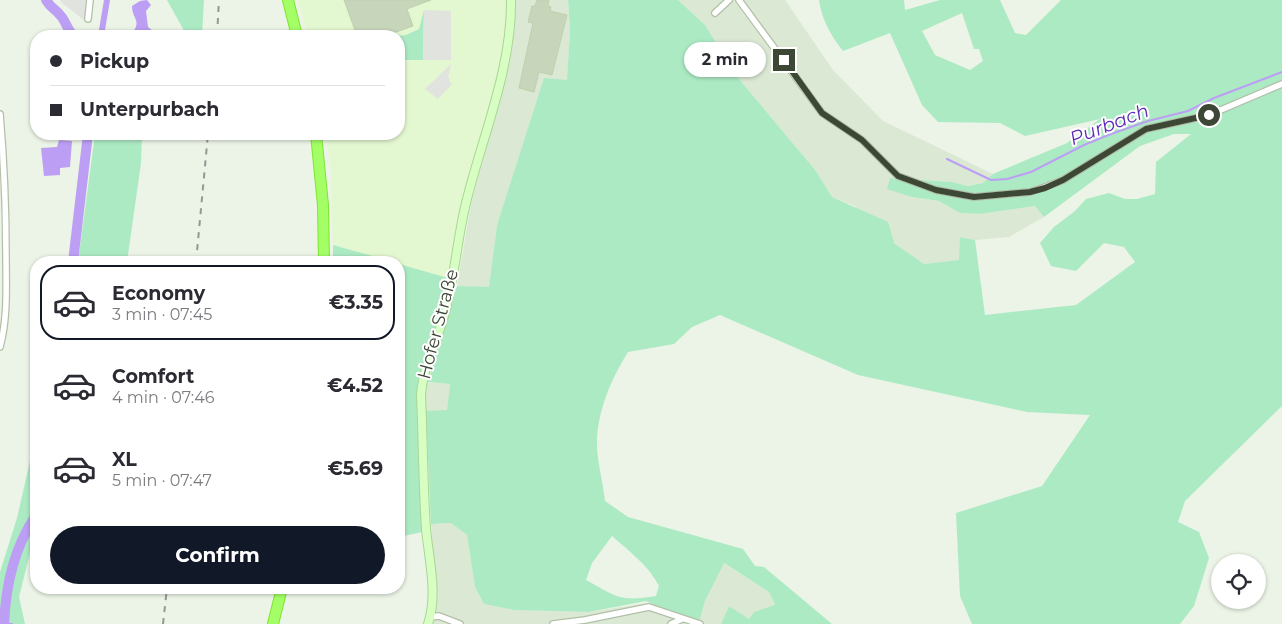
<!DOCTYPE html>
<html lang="en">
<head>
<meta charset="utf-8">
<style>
	body { margin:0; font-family:Montserrat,sans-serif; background:#f7f7f7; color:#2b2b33; height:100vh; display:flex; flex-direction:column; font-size:19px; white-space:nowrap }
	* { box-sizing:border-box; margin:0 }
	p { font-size:16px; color:#7c7c81 }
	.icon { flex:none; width:28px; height:28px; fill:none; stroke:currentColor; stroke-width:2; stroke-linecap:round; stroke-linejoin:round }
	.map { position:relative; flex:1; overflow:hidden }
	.drawer { position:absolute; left:30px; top:256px; width:375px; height:338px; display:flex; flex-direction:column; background:#fff; border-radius:20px; box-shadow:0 1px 4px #0004 }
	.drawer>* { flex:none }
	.top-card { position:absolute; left:30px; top:30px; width:375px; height:110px; border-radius:20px; box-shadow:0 1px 4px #0004; display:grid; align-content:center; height:110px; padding:0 20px; background:#fff }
	.buttons { position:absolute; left:1211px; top:554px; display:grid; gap:10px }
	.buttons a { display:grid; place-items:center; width:55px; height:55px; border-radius:50%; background:#fff; box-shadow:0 1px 4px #0004; font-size:25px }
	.end { position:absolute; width:22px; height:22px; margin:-11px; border:6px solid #3d4735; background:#fff; box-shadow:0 0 0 2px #fff }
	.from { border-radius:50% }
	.bubble { position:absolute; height:35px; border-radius:18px; background:#fff; box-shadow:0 1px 4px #0004; font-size:16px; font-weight:700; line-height:35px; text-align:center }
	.top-card b { display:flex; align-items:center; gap:18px; height:48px; font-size:19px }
	.top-card b+b { border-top:1px solid #e1e1e2 }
	.top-card i { width:12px; height:12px; background:#2b2b33 }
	ul { padding:9px 0 0; list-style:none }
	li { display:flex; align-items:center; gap:15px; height:75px; margin:0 10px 8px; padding:0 10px; border:2px solid transparent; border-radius:20px }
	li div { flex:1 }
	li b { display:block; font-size:19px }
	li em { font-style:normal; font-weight:700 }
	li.on { border-color:#111827 }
	li>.icon { width:45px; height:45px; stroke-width:1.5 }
	.primary-button { display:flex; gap:10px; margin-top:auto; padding:10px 20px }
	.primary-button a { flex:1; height:58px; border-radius:30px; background:#111827; color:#fff; font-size:20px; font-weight:700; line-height:58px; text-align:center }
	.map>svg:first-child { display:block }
	.residential { fill:#dbe8d4 }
	.commercial { fill:#e3f7d0 }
	.green { fill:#aceac4; fill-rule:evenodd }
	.parking { fill:#e1e4de }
	.water { fill:#bc9ff4 }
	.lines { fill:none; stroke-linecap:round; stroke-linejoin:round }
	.stream { stroke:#bc9ff4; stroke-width:2 }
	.canal { stroke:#bc9ff4; stroke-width:6 }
	.river { stroke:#bc9ff4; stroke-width:10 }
	.building { fill:#c7d6bb; stroke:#bed1ad }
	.street-casing { stroke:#b2c0a8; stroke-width:8 }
	.secondary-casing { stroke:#a9d693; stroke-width:10 }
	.highway-casing { stroke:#7ee52f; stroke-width:12 }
	.street { stroke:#fff; stroke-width:5.5 }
	.secondary { stroke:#d7ffc4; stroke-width:8 }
	.highway { stroke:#a3ff65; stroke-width:10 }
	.rail { stroke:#969696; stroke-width:2; stroke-dasharray:6 6; stroke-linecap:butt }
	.route { stroke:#3d4735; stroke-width:6 }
	.labels { text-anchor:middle; stroke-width:4; stroke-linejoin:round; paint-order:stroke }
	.street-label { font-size:18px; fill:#3d4735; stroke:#fff }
	.water-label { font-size:19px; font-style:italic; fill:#5b29b8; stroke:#fff }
</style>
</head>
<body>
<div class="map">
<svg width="1282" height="624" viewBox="0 0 1282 624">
	<rect width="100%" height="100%" fill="#ebf4e6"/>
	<path class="residential" d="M 514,0 L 568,0 L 570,30 L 567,81 L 544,79 L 497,225 L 489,288 L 457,286 L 471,204 L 511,56 Z
		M 678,0 L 785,0 L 833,70 L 883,121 L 993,174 L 983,183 L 968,186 L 952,182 L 890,178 L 912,197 L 939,201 L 960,213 L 980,214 L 1035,206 L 1044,217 L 1009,237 L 975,240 L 960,237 L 960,260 L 924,264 L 894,243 L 855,206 L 832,197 L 816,171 L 739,79 L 705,25 Z
		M 425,382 L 450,384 L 447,411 L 423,411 Z
		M 451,523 L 467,535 L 475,587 L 484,604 L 514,610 L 589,612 L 647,603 L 696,624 L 431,624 L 435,614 L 435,582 L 431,524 Z
		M 723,563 L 769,592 L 775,606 L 754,612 L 749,619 L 729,606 L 721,624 L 706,624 L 699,622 L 705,601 Z"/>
	<path class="commercial" d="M 298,0 L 508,0 L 506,31 L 498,74 L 475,162 L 462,199 L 448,278 L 333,245 L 331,170 L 326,134 L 399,134 L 399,36 L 308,36 Z"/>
	<path class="green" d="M 167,0 L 204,0 L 202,36 L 187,36 Z
		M 568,0 L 678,0 L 705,25 L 739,79 L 816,171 L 832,197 L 888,222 L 894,243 L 924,264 L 959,260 L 960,237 L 975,240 L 985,315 L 1076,305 L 1135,262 L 1124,247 L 1104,243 L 1076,271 L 1051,266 L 1040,243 L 1054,227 L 1075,211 L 1086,199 L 1109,193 L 1125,199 L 1137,199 L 1155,194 L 1156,162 L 1191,134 L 1174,134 L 1140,146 L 1044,217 L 1035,206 L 980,214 L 960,213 L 939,201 L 912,197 L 887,189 L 890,178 L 952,182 L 968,186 L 983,183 L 993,174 L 1067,143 L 1100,119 L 1025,136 L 1000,123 L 938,122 L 922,105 L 890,33 L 843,51 C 831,36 822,20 819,0 L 904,0 L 905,10 L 940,0 L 1000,0 L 1015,33 L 1026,35 L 1061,0 L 1282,0 L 1282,406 L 1185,501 L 1178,522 L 1199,532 L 1209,558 L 1194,606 L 1180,624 L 972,624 L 960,596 L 956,513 L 1042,486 L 1090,415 L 1027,412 L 858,375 L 720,315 L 692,327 L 674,344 L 628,352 C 611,379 596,414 597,447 C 598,465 603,483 605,501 L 628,517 L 743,549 L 755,566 L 764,567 L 832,624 L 721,624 L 729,606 L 749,619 L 754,612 L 775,605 L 769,592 L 724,563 L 705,601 L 699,622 L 706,624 L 696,624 L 646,601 L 589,612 L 514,610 L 484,604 L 475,587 L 467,535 L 451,523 L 431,524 L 426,411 L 447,410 L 450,384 L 428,382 L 457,286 L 489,287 L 497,225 L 544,78 L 567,80 L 570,30 ZM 962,13 L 974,49 L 979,49 L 983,61 L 970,70 L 935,55 L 922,31 ZM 612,536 C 629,551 649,566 659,586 L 656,596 C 620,602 617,597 586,580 L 592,563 Z
		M 424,10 L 423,60 L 399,60 L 399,36 L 406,35 L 419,29 Z
		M 95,134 L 142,134 L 141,163 L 127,262 L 78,262 Z
		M 333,245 L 394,262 L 333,262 Z
		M 399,264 L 448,278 L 442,307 L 419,381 L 417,399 L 422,532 L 399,537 Z
		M 36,410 L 36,541 L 30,553 L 19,597 L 25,624 L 0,624 L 0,572 L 17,518 L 30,461 Z"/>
	<path class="parking" d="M 60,0 L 86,0 L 85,21 L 62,3 Z
		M 424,10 L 451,11 L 451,60 L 423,60 Z
		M 451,64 L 448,78 L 450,79 L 450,83 L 453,83 L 438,99 L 425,89 Z"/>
	<path class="water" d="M 147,0 L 151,5 L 146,11 L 148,27 L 153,31 L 162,31 L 165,36 L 132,36 L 131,35 C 143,20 132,20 132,6 L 140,1 Z
		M 59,140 L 72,141 L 70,167 L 60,168 L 60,175 L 44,176 L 41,148 L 57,147 Z"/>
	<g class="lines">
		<path class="stream" d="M 947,159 L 991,180 L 1007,179 L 1031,172 L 1084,145 L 1111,134 L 1148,121 L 1188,111 L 1214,98 L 1282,72
			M 4,623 L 12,624"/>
		<path class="canal" d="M 101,36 L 107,0"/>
		<path class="river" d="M 46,0 C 50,7 55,9 60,15 C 66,21 67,30 74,36
			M 73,262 L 88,134
			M 4,624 C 6,584 14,548 36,515"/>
	</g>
	<path class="building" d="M 344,0 L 431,0 L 407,9 L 413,26 L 385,36 L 357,36 Z
		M 537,0 L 549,0 L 548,6 L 551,7 L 550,11 L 567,15 L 552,75 L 539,72 L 534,92 L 519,88 L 533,23 L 528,22 L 532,6 L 535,6 Z"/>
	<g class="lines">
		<defs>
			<path id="street" d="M 739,0 L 822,113 L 862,140 L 898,176 L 936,190 L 974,197 L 1030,192 L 1045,187 L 1063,180 L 1146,129 L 1209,115 L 1282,84
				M 715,13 L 729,0
				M 88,19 L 90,0
				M 0,114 C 4,161 6,208 6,255 C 6,286 8,317 0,347
				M 430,617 L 439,616 L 460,624
				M 553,624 L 585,620 L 649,607 L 700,624
				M 671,624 L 682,619"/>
			<path id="secondary" d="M 428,624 C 438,594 429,560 426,529 C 423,485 423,440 421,395 C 423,366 438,340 445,312 C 455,276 457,239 466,203 C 482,137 512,69 511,0"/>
			<path id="highway" d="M 288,0 L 297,36
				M 316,134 L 323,205 L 324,262
				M 273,624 L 282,588"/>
		</defs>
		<use href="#street" class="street-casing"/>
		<use href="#secondary" class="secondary-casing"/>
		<use href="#highway" class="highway-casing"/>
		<use href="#street" class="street"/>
		<use href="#secondary" class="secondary"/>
		<use href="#highway" class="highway"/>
		<path class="rail" d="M 217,36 L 219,0
			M 196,262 L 208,134
			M 163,624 L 167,588"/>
	</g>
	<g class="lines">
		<path class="route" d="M 784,60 L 822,113 L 862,140 L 898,176 L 936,190 L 974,197 L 1030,192 L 1045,188 L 1063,180 L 1146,129 L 1209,115"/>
	</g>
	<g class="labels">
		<g class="street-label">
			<text transform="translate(438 324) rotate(-75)" y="6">Hofer Straße</text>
		</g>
		<g class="water-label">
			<text transform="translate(1109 124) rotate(-21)" y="7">Purbach</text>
		</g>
	</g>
</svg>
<div class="buttons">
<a><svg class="icon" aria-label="locate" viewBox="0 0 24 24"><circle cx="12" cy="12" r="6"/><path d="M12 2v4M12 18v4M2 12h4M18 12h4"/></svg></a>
</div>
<i class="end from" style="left:1209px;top:115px"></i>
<i class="end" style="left:784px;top:60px"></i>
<div class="bubble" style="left:684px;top:42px;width:82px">2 min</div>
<div class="top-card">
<b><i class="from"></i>Pickup</b>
<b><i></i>Unterpurbach</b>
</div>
<section class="drawer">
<ul>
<li class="on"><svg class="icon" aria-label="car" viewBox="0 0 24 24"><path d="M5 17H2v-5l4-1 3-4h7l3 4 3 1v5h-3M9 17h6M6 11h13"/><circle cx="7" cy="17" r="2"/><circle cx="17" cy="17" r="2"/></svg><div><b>Economy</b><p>3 min · 07:45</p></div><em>€3.35</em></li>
<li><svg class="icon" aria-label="car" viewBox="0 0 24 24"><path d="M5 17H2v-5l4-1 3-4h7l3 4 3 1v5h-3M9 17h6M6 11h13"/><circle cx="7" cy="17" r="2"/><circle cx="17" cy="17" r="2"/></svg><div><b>Comfort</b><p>4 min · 07:46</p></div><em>€4.52</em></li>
<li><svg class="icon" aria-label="car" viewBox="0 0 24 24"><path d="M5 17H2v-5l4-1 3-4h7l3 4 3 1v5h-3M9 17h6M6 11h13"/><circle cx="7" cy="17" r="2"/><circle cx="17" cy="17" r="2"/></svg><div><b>XL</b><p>5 min · 07:47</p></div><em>€5.69</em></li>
</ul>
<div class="primary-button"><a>Confirm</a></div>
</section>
</div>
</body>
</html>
